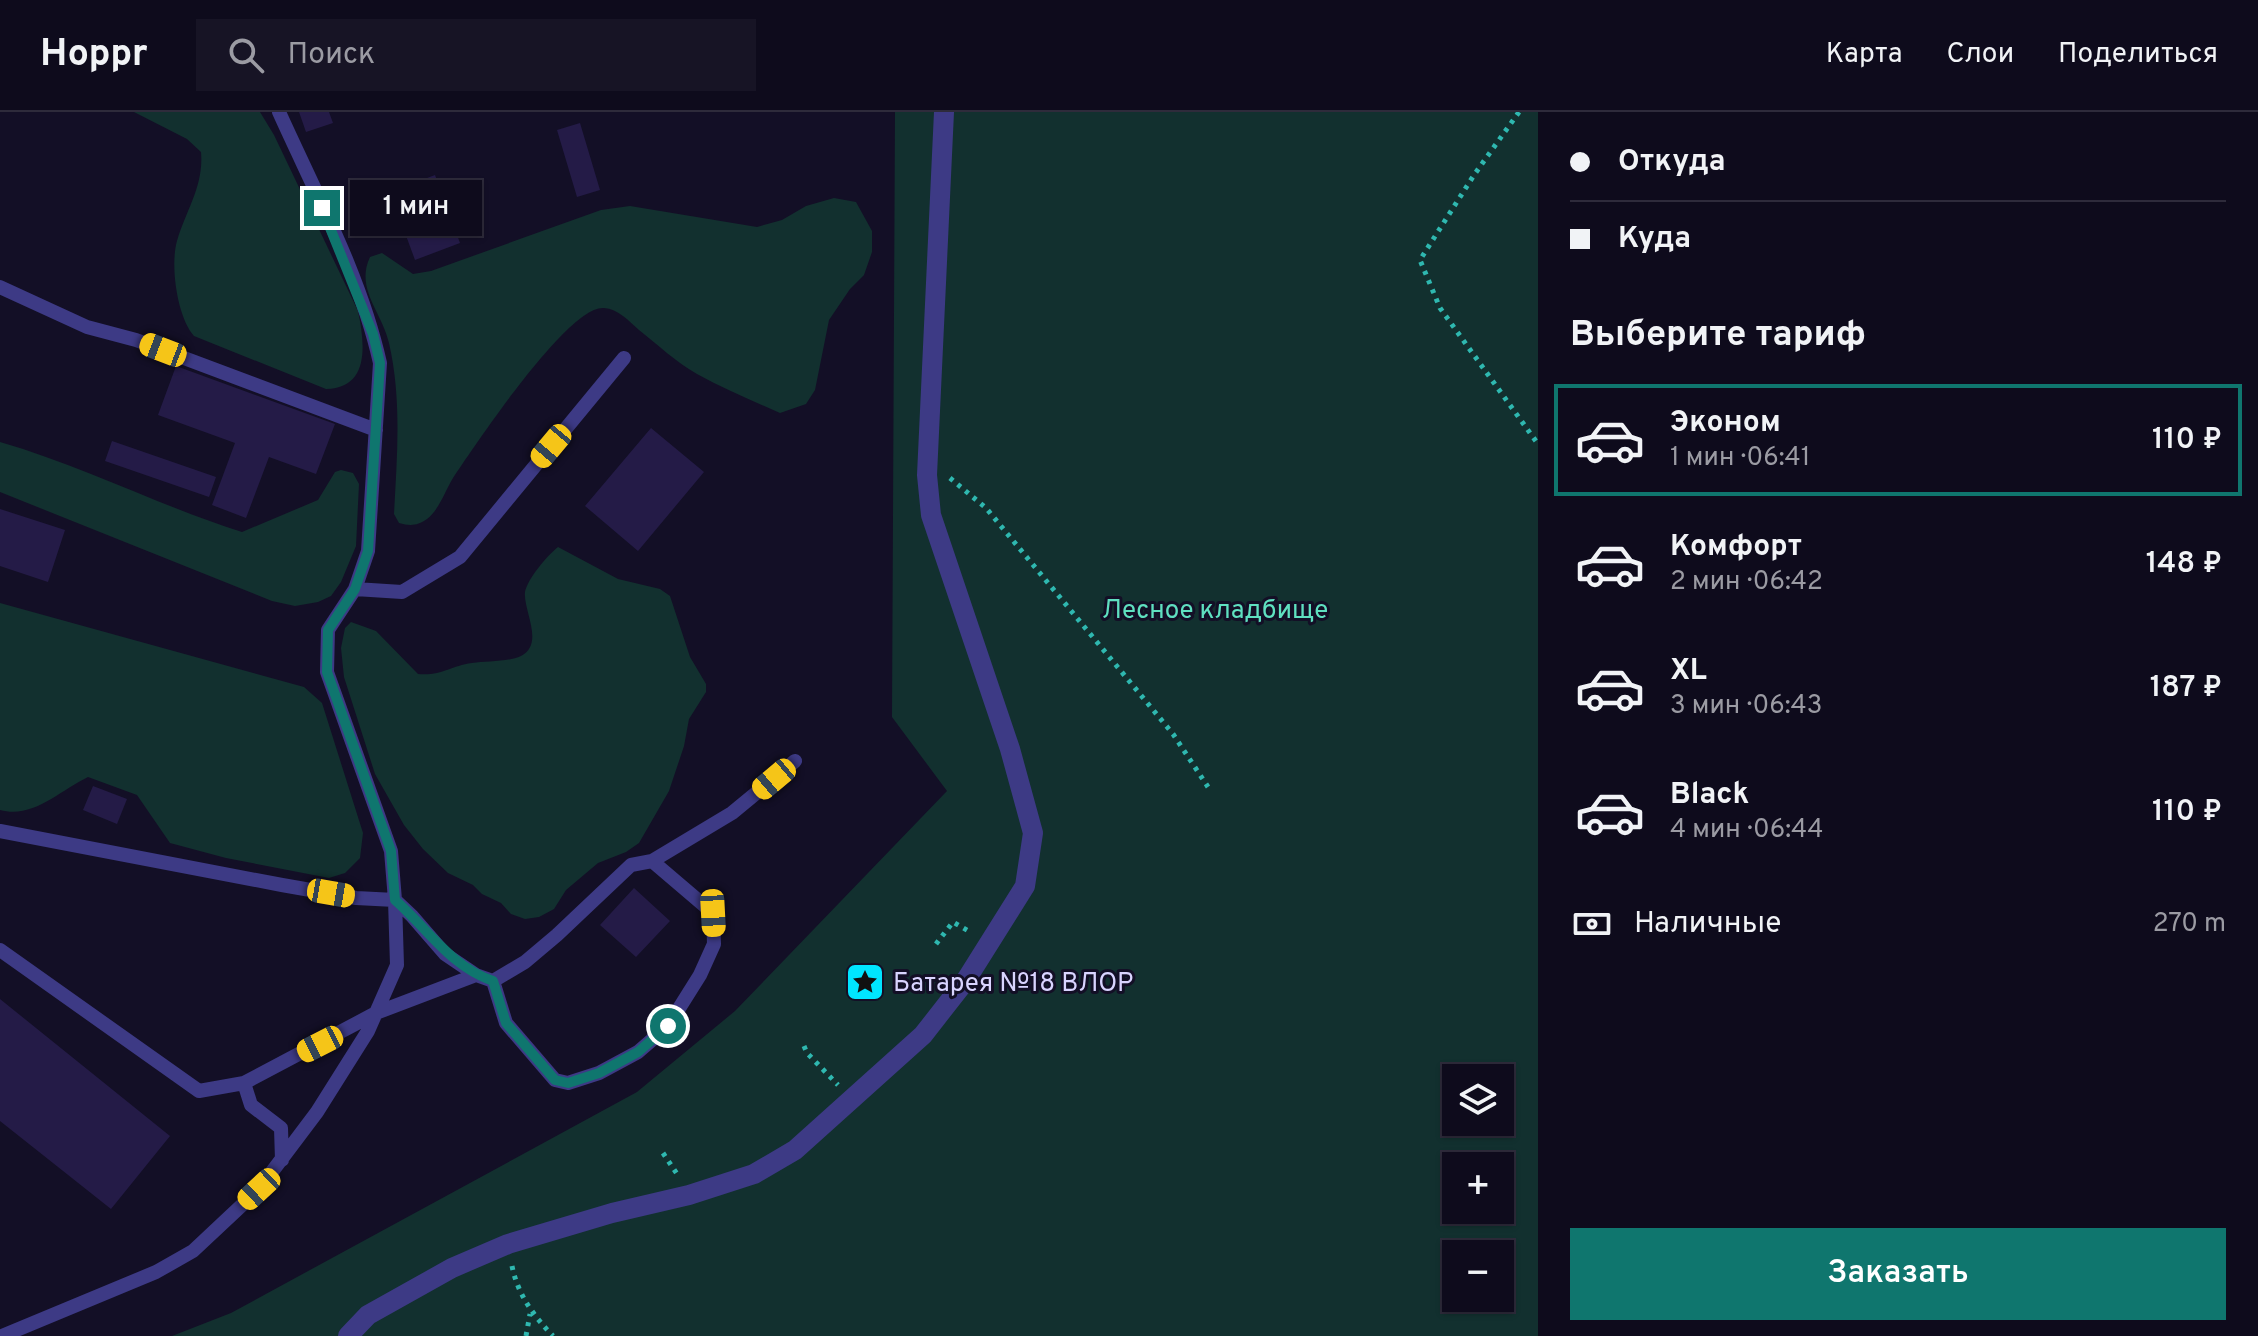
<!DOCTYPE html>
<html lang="ru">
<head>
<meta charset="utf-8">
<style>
	body { margin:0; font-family:Overpass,sans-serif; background:#171425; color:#f1f3f6; height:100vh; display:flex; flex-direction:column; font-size:30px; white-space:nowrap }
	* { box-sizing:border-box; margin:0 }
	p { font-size:26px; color:#9b9ba3 }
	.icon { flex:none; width:44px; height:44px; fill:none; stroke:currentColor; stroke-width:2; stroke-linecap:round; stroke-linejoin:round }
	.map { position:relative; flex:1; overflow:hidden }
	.details { display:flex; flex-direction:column; background:#0e0b1c; width:720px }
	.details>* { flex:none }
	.hud { display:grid; align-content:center; height:176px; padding:0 32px; background:#0e0b1c }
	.tools { position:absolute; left:1442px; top:952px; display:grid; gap:16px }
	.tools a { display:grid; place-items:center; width:72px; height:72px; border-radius:0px; background:#0e0b1c; box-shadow:0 2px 6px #0004,0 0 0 2px #2e2b3b; font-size:40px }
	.end { position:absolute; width:36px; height:36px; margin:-18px; border:10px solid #0f766e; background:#fff; box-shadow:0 0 0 4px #fff }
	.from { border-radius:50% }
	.bubble { position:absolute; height:56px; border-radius:0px; background:#0e0b1c; box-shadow:0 2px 6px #0004,0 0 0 2px #2e2b3b; font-size:26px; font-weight:600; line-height:56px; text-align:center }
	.car { position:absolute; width:24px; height:48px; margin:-24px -12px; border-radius:10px; box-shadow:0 0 6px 2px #0007; background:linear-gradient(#f5c518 24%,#345 0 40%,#f5c518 0 76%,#345 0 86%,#f5c518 0) }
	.hud b { display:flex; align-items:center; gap:28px; height:76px; font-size:30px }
	.hud b+b { border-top:2px solid #2e2b3b }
	.hud i { width:20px; height:20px; background:#f1f3f6 }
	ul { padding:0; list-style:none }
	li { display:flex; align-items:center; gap:24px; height:112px; margin:0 16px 12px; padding:0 16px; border:4px solid transparent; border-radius:0px }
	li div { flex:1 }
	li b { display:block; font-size:30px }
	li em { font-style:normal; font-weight:600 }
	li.active { border-color:#0f766e }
	li>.icon { width:72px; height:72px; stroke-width:1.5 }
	h2 { padding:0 32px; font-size:36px; line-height:96px }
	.pay { display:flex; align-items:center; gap:20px; height:88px; padding:0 32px; font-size:30px }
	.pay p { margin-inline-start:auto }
	.action { display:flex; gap:16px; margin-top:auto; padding:16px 32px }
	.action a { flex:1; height:92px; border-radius:0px; background:#0f766e; color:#fff; font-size:32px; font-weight:600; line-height:92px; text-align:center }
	header { display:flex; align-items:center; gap:48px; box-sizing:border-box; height:112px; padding:0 40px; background:#0e0b1c; border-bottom:2px solid #2e2b3b }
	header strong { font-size:38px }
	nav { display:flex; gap:44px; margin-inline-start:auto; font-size:28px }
	.search { width:560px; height:72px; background:#171425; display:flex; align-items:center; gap:20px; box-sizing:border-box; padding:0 28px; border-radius:0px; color:#9b9ba3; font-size:30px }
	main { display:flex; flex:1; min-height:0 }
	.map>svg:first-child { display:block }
	.green { fill:#12302f; fill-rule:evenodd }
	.building { fill:#241b47 }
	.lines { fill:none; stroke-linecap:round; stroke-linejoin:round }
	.path { stroke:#2fb8b0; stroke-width:5; stroke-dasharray:4 6; stroke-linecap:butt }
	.service { stroke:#3d3a85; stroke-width:14 }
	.minor { stroke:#3d3a85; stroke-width:20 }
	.route { stroke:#0f766e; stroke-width:10 }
	.labels { text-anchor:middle; stroke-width:6; stroke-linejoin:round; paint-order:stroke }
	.park-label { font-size:26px; fill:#5fe0c0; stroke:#130f26 }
	.poi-label { font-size:26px; fill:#d9d4ff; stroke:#130f26; text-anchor:start }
</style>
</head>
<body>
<header>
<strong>Hoppr</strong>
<div class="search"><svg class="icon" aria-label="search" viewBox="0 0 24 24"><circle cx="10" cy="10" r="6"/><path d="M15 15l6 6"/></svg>Поиск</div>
<nav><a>Карта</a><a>Слои</a><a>Поделиться</a></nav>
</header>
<main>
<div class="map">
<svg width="1538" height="1224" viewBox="0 0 1538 1224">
	<rect width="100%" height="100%" fill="#130f26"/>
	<path class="green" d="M 134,0 L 260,0 L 274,23 L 358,199 C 365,232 370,276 326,277 L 194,224 C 177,205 170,153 177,129 C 186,98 204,74 201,40 L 187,27 Z
		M 895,0 L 1538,0 L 1538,1224 L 172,1224 L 231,1201 L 637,980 L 735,899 L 947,679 L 892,605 ZM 1456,966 L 1500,966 L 1500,1010 L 1456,1010 ZM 1456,1054 L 1500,1054 L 1500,1098 L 1456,1098 ZM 1456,1142 L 1500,1142 L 1500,1186 L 1456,1186 Z
		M 834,86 L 856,90 L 872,119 L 872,140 L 864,163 L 850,177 L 829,208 L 815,278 L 806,292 L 780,301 C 753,289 724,277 697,262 C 676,250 658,233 639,218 C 629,209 618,197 604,196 C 569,192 474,335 453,366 C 445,379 439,398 427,407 C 417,414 410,414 399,411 L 394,402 C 397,344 402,288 389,231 C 382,200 355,177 370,145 L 382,141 L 413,162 L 431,159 L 601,98 L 630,94 L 757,115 L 782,108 L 806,94 Z
		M 0,330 C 83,354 160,394 242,420 L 318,388 L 335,360 L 341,358 L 353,361 L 359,372 L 356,434 L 341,470 L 331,484 L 318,490 L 295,494 L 272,489 L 0,380 Z
		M 558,435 L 618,467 L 660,477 L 670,484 L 690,545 L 706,572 L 706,580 L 689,607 L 684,634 L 669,679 L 639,731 L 626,740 L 598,751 L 566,778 L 554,797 L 539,805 L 525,807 L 511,802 L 501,791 L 482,782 L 473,773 L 448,761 L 423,737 L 404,713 L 375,662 L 344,565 L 341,536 L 345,516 L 351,510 L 376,519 L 418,562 C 442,564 450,554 472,551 C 486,549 508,550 521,544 C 545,532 523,498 525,480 C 528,466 547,444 558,435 Z
		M 0,491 L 304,575 L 322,591 L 363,721 L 360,746 L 345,761 L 329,766 L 226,746 L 170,731 L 137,683 L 88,665 C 59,679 33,707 0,698 Z"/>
	<path class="building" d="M 299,0 L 329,0 L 333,11 L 306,20 Z
		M 580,11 L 600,78 L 577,85 L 557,18 Z
		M 435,63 L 460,131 L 415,148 L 390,80 Z
		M 176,254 L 335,312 L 316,362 L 269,345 L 246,406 L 212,393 L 235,331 L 158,303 Z
		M 651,316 L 704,360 L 638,439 L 585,394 Z
		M 112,329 L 216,365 L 209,385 L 105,349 Z
		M 0,397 L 65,418 L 48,470 L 0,454 Z
		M 93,674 L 127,687 L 117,712 L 83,698 Z
		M 634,776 L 670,809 L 636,845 L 600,813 Z
		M 0,887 L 170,1024 L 111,1097 L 0,1009 Z"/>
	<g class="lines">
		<path class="path" d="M 1519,0 L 1474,63 L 1420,148 L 1440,196 L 1538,332
			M 950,366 L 986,396 L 1173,622 L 1208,675
			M 936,832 L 953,810 L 972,821
			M 804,934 L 807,941 L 838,973
			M 663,1041 L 679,1065
			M 512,1154 C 518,1183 533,1203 553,1224
			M 526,1224 L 530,1202"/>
		<path class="service" d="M 279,0 C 315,80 361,165 380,251 L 368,439 L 355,477 L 328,518 L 327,560 L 391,739 L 395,788 L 412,804 L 445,842 L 476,863
			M 0,175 L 87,215 L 136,228 L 376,318
			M 355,477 L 402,480 L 460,445 L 624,246
			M 0,719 L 282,773 L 356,786 L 395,788 L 397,853 L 368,919 L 317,1000 L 259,1077 L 193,1139 L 156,1160 L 2,1224
			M 652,749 L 732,701 L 795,649
			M 0,838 L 199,979 L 244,971
			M 282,1048 L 281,1016 L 251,993 L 244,971 L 376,901 L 476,863 L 493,869 L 525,850 L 557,823 L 631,753 L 652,749 L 713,801 L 714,832 L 700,863 L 668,914 L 638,940 L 599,961 L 568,971 L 555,968 L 506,911 L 493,869"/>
		<path class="minor" d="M 348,1224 L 368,1203 L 452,1156 L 508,1132 L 612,1101 L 689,1083 L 754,1062 L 795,1038 L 923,923 L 966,868 L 1025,774 L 1033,721 L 1010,637 L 931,403 L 927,363 L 944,0"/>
	</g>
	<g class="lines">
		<path class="route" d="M 322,96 L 373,222 L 380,251 L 368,439 L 355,477 L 328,518 L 327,560 L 391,739 L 395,788 C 428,817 450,854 493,869 L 506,911 L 555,968 L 568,971 L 599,961 L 638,940 L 668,914"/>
	</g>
	<defs>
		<symbol id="sight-square" viewBox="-11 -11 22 22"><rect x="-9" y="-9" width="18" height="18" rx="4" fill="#00e5ff" stroke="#130f26"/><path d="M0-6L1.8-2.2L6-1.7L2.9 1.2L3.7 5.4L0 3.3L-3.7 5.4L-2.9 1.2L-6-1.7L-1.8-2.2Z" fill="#111"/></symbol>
	</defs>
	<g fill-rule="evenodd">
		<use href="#sight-square" x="843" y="848" width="44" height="44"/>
	</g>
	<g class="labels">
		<g class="park-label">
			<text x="1215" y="506">Лесное кладбище</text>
		</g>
		<g class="poi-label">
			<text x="893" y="879">Батарея №18 ВЛОР</text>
		</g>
	</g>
</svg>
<div class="tools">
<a><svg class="icon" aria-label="layers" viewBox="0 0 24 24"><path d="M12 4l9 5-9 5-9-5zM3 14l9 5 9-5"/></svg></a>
<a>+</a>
<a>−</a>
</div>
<i class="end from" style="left:668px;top:914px"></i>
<i class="end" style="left:322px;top:96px"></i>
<div class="bubble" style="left:350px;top:68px;width:132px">1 мин</div>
<i class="car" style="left:163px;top:238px;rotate:291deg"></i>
<i class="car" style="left:551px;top:334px;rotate:220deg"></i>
<i class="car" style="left:774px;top:667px;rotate:230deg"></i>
<i class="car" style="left:331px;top:781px;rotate:100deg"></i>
<i class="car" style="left:713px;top:801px;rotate:177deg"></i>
<i class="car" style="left:320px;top:932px;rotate:243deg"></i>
<i class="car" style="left:259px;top:1077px;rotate:227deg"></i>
</div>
<section class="details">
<div class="hud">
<b><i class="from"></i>Откуда</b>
<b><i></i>Куда</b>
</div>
<h2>Выберите тариф</h2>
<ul>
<li class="active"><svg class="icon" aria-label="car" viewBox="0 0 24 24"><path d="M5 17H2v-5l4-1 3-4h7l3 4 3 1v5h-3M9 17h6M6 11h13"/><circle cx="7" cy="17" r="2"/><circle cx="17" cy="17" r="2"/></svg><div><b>Эконом</b><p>1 мин · 06:41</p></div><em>110 ₽</em></li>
<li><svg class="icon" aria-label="car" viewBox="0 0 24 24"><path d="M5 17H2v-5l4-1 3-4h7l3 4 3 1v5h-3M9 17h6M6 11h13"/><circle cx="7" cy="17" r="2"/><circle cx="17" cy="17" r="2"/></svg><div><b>Комфорт</b><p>2 мин · 06:42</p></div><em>148 ₽</em></li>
<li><svg class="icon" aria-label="car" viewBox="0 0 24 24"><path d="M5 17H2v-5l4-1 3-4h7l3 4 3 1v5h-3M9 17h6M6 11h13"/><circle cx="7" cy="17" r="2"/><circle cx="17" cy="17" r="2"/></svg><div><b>XL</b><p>3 мин · 06:43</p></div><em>187 ₽</em></li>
<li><svg class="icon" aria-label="car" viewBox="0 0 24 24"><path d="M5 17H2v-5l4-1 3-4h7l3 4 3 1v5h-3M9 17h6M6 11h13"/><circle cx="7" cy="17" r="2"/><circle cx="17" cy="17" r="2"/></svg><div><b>Black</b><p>4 мин · 06:44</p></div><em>110 ₽</em></li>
</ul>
<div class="pay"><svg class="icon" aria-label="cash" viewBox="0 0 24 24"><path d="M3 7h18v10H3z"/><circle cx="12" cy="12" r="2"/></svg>Наличные<p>270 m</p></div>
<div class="action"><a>Заказать</a></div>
</section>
</main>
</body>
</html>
